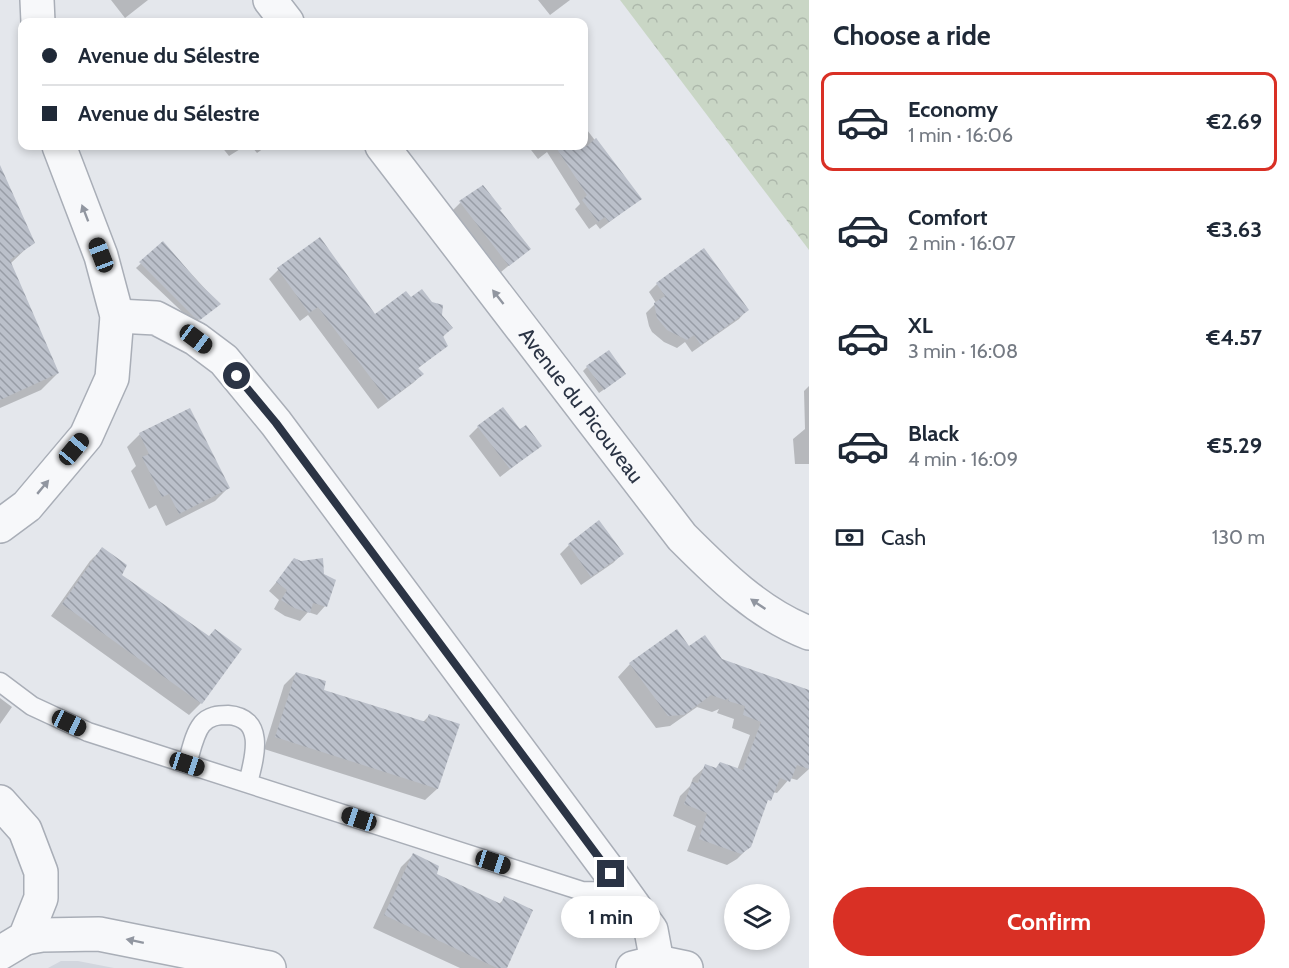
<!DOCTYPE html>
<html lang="en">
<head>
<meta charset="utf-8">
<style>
	body { margin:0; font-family:Cabin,sans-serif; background:#f2f2f3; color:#1f2937; height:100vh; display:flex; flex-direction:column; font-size:22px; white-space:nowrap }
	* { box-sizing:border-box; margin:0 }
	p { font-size:20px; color:#747a83 }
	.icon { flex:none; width:33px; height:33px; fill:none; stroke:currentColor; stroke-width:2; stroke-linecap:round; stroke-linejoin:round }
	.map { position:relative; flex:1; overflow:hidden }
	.drawer { display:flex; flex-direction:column; background:#fff; width:480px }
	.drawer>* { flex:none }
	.banner { position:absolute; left:18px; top:18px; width:570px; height:132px; border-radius:12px; box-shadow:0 3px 9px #0003; display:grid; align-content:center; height:132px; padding:0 24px; background:#fff }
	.buttons { position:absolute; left:724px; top:884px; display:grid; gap:12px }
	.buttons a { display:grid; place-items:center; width:66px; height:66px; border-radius:50%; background:#fff; box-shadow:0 3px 9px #0003; font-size:30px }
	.end { position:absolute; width:27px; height:27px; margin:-14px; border:8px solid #2b3445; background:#fff; box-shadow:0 0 0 3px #fff }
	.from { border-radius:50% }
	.bubble { position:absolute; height:42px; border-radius:21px; background:#fff; box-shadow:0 3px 9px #0003; font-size:20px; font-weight:700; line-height:42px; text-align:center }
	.car { position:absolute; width:18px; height:36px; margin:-18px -9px; border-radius:8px; box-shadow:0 0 4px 2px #0007; background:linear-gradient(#222 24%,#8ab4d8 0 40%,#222 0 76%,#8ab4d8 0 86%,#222 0) }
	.banner b { display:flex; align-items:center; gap:21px; height:57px; font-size:22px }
	.banner b+b { border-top:2px solid #e0e1e3 }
	.banner i { width:15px; height:15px; background:#1f2937 }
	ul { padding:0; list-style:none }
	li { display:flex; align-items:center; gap:18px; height:99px; margin:0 12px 9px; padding:0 12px; border:3px solid transparent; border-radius:12px }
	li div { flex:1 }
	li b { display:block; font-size:22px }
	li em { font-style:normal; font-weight:700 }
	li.on { border-color:#d93025 }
	li>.icon { width:54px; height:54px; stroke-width:1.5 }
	h2 { padding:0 24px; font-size:27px; line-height:72px }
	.pay { display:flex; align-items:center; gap:15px; height:66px; padding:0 24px; font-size:22px }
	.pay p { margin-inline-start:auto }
	.cta { display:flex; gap:12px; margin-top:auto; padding:12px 24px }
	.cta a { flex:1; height:69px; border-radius:36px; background:#d93025; color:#fff; font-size:24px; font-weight:700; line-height:69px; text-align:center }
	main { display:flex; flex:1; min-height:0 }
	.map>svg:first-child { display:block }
	.built { fill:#d2d6de }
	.forest { fill:url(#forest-crowns) }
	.shadow { fill:#0003 }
	.building { fill:url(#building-back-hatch) }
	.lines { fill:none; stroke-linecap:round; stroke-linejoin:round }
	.lane-casing { stroke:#a9aeb7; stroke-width:21 }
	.street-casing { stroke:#a9aeb7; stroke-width:36 }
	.lane { stroke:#f7f8fa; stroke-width:18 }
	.street { stroke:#f7f8fa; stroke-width:33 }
	.oneway { fill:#9196a0 }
	.route { stroke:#2b3445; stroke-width:8 }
	.labels { text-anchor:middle; stroke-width:5; stroke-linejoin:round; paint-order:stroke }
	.street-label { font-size:21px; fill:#2b3445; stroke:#f4f6f9 }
</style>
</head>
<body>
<main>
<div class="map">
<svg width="809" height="968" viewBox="0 0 809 968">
	<defs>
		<pattern id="forest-crowns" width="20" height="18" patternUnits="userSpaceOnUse" patternTransform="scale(1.5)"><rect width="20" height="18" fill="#c9d6c5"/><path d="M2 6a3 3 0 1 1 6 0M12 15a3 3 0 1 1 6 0" fill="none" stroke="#adb8ab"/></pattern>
		<pattern id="building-back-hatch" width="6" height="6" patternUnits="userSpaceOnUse" patternTransform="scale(1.5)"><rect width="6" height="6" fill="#bbc0ca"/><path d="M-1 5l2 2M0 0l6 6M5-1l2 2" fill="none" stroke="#989da6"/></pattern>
	</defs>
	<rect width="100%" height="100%" fill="#e4e7ec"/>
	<path class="built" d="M 61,961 L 78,961 L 114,968 L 48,968 Z"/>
	<path class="forest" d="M 620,0 L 809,0 L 809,250 Z"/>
	<path class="shadow" d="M 111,0 L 148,0 L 125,18 Z
		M 538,0 L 570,0 L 550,15 Z
		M 584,126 L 640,199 L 600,229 L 596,224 L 589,229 L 575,209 L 580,204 L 547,152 L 538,159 L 528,146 L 584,146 Z
		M 221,146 L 245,146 L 229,156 Z
		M 251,146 L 267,146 L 257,153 Z
		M 0,169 L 33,242 L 10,264 L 0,372 Z
		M 460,203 L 498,210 L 529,249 L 501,272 L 453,210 Z
		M 320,240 L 375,316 L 410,299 L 431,303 L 451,328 L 442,338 L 446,346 L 417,369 L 422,374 L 413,383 L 378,409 L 308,315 L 300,321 L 269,279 L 278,270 Z
		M 163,243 L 219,304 L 194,323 L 136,268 Z
		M 657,284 L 747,310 L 739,319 L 692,352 L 685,342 L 677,348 L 664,342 L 652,332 L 649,326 L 646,313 L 656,303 L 649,292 Z
		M 587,367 L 620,378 L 599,393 L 583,371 Z
		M 58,373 L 41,390 L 0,408 L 0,388 Z
		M 809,386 L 809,464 L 795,464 L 793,439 L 805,429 L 804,391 Z
		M 478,427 L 519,431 L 540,446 L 500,477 L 469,436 Z
		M 140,434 L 228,488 L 215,501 L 166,526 L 156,505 L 149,509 L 131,471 L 136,466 L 127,447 Z
		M 569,545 L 622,554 L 613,563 L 581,585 L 560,554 Z
		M 102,549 L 120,575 L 209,637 L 240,649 L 201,703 L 189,715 L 51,616 L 90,561 Z
		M 295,560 L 325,606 L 317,615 L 308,612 L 300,621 L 285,616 L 274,609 L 279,600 L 269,591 Z
		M 676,631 L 689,648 L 809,691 L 809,769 L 797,780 L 790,778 L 777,793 L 773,792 L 765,804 L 750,846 L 737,859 L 727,865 L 687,851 L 696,826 L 673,816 L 680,796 L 690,786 L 693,778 L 706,766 L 715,769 L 737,770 L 750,735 L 732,728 L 734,719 L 717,713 L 719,709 L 712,712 L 697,707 L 670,726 L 656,728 L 618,677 L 630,664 Z
		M 296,673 L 322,691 L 423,722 L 429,716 L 437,789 L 425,800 L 264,749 L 284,685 Z
		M 0,698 L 12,707 L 0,724 Z
		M 413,855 L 435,875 L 499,904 L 505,898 L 505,968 L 460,968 L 373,928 L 401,867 Z"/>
	<path class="building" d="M 596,138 L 642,199 L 609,222 L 605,217 L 598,222 L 582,200 L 587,195 L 555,146 L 587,146 Z
		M 0,165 L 35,243 L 10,260 L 59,373 L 0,400 Z
		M 483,185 L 502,209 L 500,210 L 531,249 L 509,266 L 459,201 Z
		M 320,237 L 375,314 L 406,291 L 411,297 L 422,289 L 432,302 L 443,305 L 442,315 L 453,328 L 443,336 L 448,346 L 418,368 L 424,374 L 388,401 L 318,307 L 309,313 L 277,268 Z
		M 163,241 L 199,283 L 221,304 L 200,320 L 194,317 L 139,262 Z
		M 704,248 L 749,310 L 701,345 L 694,335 L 687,340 L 667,330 L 657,318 L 654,303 L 665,296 L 656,283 Z
		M 609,350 L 626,374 L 604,390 L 586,366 Z
		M 503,407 L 520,429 L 526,425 L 542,446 L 510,469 L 477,426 Z
		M 190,408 L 230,488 L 179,514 L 169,494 L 162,497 L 142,457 L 149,454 L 139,433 Z
		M 599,520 L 624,554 L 591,577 L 568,544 Z
		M 102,547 L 127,565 L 122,575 L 209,636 L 215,629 L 242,649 L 202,704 L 62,604 Z
		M 294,558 L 301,561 L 323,558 L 324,574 L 336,580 L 327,607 L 313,603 L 310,613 L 294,608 L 281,600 L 287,590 L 276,582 Z
		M 677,629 L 689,646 L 705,635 L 722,659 L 809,690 L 809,769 L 797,765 L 790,782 L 780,778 L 771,801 L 768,800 L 751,847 L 741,854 L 699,839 L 707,813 L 684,804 L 692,782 L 698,783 L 705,764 L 716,768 L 720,762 L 743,770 L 761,722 L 743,715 L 745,706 L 728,701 L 729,698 L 725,700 L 711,695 L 684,715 L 668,716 L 629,663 Z
		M 296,672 L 326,681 L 324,690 L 426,722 L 429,714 L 460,724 L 438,789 L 275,737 Z
		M 413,853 L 439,866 L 437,874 L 501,904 L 504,896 L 533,910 L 507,968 L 497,968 L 384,915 Z"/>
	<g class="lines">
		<defs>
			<path id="lane" d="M 0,682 L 32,706 L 88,732 L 582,891 C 596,892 606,891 618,884
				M 187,764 C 191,751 194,734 202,724 C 209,716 218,715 228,715 C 267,718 254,759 248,783"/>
			<g id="street">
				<path d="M 37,0 L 38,22"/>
				<path d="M 270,0 L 287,22"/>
				<path id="s1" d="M 382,146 L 682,537 C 719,574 759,614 809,633"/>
				<path d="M 117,316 L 156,318 L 196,339 L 224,360 L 276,423 L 611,874 L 651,930 L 657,962"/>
				<path d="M 0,526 L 27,506 L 86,436 L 112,378 L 117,316 L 101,256 L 59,146"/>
				<path d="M 0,802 L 25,830 L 41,872 L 41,898 L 25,938 L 0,953"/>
				<path d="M 25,938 L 42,935 L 99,934 L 269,968"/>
				<path d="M 633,968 L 657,962 L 686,968"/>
			</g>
		</defs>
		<use href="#lane" class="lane-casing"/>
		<use href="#street" class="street-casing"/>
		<use href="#lane" class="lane"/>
		<use href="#street" class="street"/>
	</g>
	<defs><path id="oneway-solid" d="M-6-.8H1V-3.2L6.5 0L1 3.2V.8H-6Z" transform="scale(1.5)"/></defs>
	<g class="oneway">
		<use href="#oneway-solid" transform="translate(85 213) rotate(-111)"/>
		<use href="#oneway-solid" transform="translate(498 297) rotate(-128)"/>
		<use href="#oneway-solid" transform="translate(43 487) rotate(-50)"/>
		<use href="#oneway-solid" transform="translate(758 604) rotate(-146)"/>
		<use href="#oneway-solid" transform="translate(135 941) rotate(-168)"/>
	</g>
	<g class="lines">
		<path class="route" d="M 237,376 L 276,423 L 611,874"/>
	</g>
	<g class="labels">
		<g class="street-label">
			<text dy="7" stroke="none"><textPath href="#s1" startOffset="327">Avenue du Picouveau</textPath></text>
		</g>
	</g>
</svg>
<div class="buttons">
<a><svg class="icon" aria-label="layers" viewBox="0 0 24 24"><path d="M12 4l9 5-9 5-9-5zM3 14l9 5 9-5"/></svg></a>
</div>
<i class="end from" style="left:237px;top:376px"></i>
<i class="end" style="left:611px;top:874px"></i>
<div class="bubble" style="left:561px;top:896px;width:99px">1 min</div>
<i class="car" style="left:101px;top:255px;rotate:339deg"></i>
<i class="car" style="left:196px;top:339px;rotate:127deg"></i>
<i class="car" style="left:74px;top:449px;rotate:40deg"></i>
<i class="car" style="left:69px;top:723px;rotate:115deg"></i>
<i class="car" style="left:187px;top:764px;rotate:108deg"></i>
<i class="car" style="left:359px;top:819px;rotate:288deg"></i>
<i class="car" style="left:493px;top:862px;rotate:108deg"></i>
<div class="banner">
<b><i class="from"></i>Avenue du Sélestre</b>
<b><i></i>Avenue du Sélestre</b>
</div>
</div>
<section class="drawer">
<h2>Choose a ride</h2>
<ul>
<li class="on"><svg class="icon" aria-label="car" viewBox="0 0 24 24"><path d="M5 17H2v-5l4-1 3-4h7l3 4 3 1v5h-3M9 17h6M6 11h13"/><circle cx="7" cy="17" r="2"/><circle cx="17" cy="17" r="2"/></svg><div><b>Economy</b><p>1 min · 16:06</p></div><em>€2.69</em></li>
<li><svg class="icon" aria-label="car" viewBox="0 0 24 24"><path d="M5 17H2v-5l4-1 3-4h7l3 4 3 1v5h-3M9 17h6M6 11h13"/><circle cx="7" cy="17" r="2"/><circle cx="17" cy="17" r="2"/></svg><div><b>Comfort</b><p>2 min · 16:07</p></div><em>€3.63</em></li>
<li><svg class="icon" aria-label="car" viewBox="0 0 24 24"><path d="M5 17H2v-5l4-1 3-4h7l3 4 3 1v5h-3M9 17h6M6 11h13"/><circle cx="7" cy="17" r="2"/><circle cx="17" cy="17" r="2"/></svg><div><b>XL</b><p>3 min · 16:08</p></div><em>€4.57</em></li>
<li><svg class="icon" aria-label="car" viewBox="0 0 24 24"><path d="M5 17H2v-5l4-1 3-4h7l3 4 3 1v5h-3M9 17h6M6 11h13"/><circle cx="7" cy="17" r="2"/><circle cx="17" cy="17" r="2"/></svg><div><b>Black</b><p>4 min · 16:09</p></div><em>€5.29</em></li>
</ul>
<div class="pay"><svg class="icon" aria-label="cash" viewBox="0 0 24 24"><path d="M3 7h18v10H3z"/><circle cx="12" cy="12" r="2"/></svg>Cash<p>130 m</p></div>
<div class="cta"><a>Confirm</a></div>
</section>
</main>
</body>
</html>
